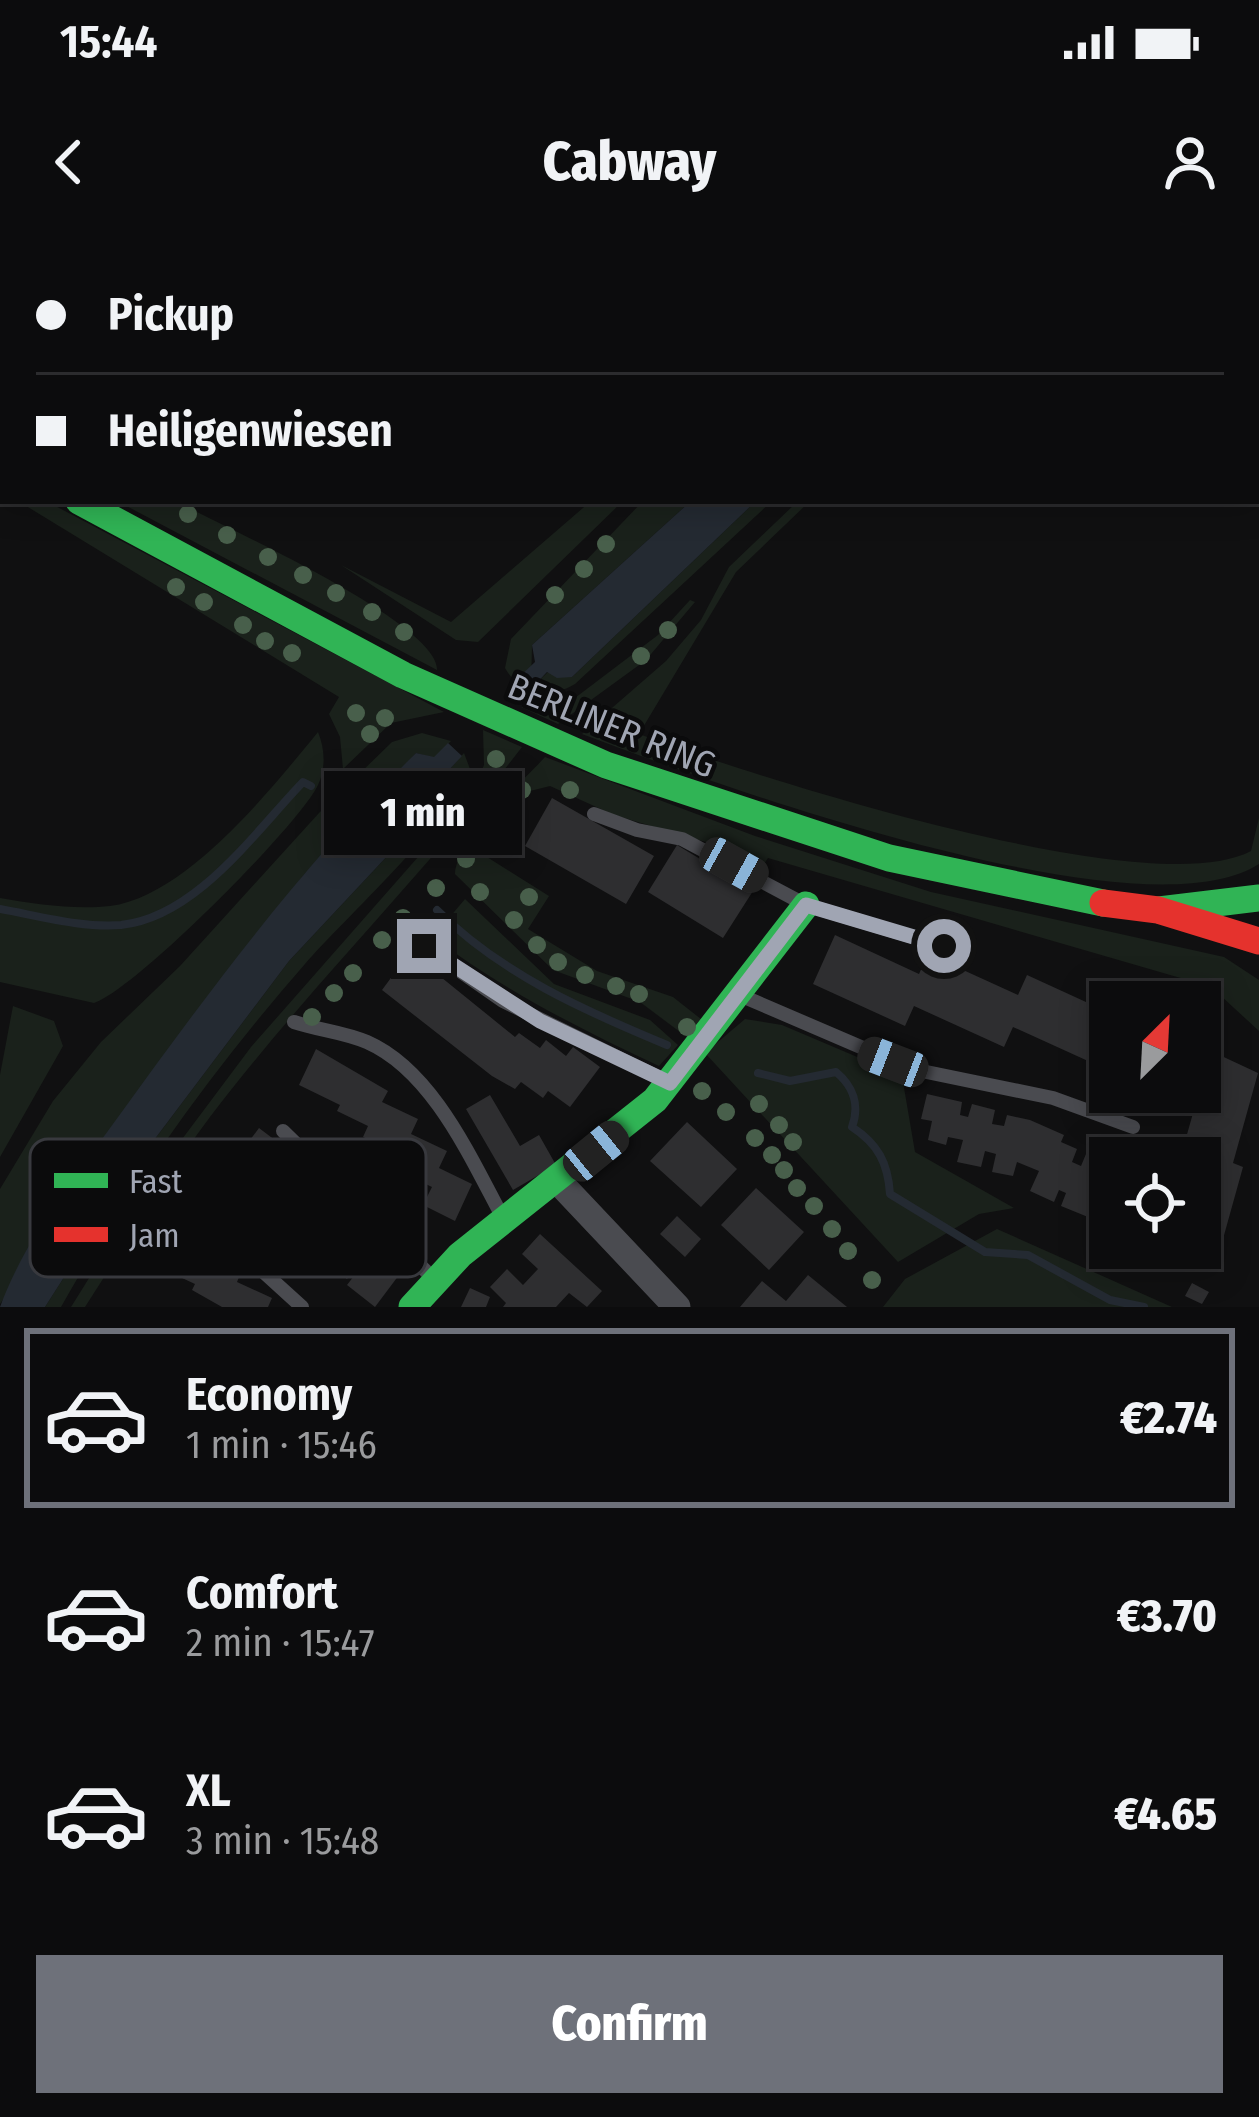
<!DOCTYPE html>
<html lang="en">
<head>
<meta charset="utf-8">
<style>
	body { margin:0; font-family:"Fira Sans Condensed",sans-serif; background:#151516; color:#f1f3f6; height:100vh; display:flex; flex-direction:column; font-size:45px; white-space:nowrap }
	* { box-sizing:border-box; margin:0 }
	p { font-size:39px; color:#9a9b9d }
	.icon { flex:none; width:66px; height:66px; fill:none; stroke:currentColor; stroke-width:2; stroke-linecap:round; stroke-linejoin:round }
	.map { position:relative; height:1067px; overflow:hidden }
	.drawer { display:flex; flex-direction:column; background:#0c0c0d; flex:1 }
	.drawer>* { flex:none }
	.hud { position:absolute; left:0px; top:0px; width:1260px; height:264px; box-shadow:0 6px 30px #0003,0 0 0 3px #2c2c2e; display:grid; align-content:center; height:264px; padding:0 36px; background:#0c0c0d }
	.needle { width:78px; rotate:24deg }
	.fabs { position:absolute; left:1089px; top:741px; display:grid; gap:24px }
	.fabs a { display:grid; place-items:center; width:132px; height:132px; border-radius:0px; background:#0c0c0d; box-shadow:0 6px 30px #0003,0 0 0 3px #2c2c2e; font-size:60px }
	.end { position:absolute; width:54px; height:54px; margin:-27px; border:15px solid #a0a5b3; background:#111; box-shadow:0 0 0 6px #111 }
	.from { border-radius:50% }
	.bubble { position:absolute; height:84px; border-radius:0px; background:#0c0c0d; box-shadow:0 6px 30px #0003,0 0 0 3px #2c2c2e; font-size:39px; font-weight:800; line-height:84px; text-align:center }
	.car { position:absolute; width:36px; height:72px; margin:-36px -18px; border-radius:15px; box-shadow:0 0 9px 3px #0007; background:linear-gradient(#222 24%,#8ab4d8 0 40%,#222 0 76%,#8ab4d8 0 86%,#222 0) }
	.hud b { display:flex; align-items:center; gap:42px; height:114px; font-size:45px }
	.hud b+b { border-top:3px solid #2c2c2e }
	.hud i { width:30px; height:30px; background:#f1f3f6 }
	ul { padding:21px 0 0; list-style:none }
	li { display:flex; align-items:center; gap:36px; height:180px; margin:0 24px 18px; padding:0 12px; border:6px solid transparent; border-radius:0px }
	li div { flex:1 }
	li b { display:block; font-size:45px }
	li em { font-style:normal; font-weight:800 }
	li.active { border-color:#6e717a }
	li>.icon { width:108px; height:108px; stroke-width:1.5 }
	.cta { display:flex; gap:24px; margin-top:auto; padding:24px 36px }
	.cta a { flex:1; height:138px; border-radius:0px; background:#6e717a; color:#fff; font-size:48px; font-weight:800; line-height:138px; text-align:center }
	.status { display:flex; justify-content:space-between; align-items:center; height:84px; padding:0 60px; background:#0c0c0d; direction:ltr }
	.status svg { height:33px; fill:currentColor }
	header { display:flex; justify-content:space-between; align-items:center; height:156px; padding:0 36px; background:#0c0c0d; font-size:54px; font-weight:800 }
	.map>svg:first-child { display:block }
	.green { fill:#1a211b }
	.water { fill:#242a32 }
	.lines { fill:none; stroke-linecap:round; stroke-linejoin:round }
	.stream { stroke:#242a32; stroke-width:8 }
	.building { fill:#2e2e30 }
	.lane { stroke:#4a4b50; stroke-width:14 }
	.street { stroke:#4a4b50; stroke-width:27 }
	.fast { stroke:#30b455; stroke-width:27 }
	.jam { stroke:#e5322d; stroke-width:27 }
	.tree { fill:#485f4b }
	.route { stroke:#a0a5b3; stroke-width:15 }
	.labels { text-anchor:middle; stroke-width:9; stroke-linejoin:round; paint-order:stroke }
	.street-label { font-size:36px; fill:#a0a5b3; stroke:#0b0b0c }
	.key { fill:#0b0b0c; stroke:#38393e; stroke-width:3 }
	.key-label { font-size:33px; fill:#a0a5b3 }
</style>
</head>
<body>
<div class="status"><b>15:44</b><svg viewBox="0 0 49 12"><path d="M0 12V9h3v3zM5 12V6h3v6zM10 12V3h3v9zM15 12V0h3v12zM26 1h20v11H26zM47 4h2v5h-2z"/></svg></div>
<header><svg class="icon" aria-label="back" viewBox="0 0 24 24"><path d="M15 5l-7 7 7 7"/></svg>Cabway<svg class="icon" aria-label="person" viewBox="0 0 24 24"><circle cx="12" cy="8" r="4"/><path d="M4 21q1-7 8-7t8 7"/></svg></header>
<div class="map">
<svg width="1259" height="1067" viewBox="0 0 1259 1067">
	<rect width="100%" height="100%" fill="#101011"/>
	<path class="green" d="M 18,261 L 46,261 L 444,472 L 391,483 L 343,529 L 340,497 L 329,474 L 339,457 Z
		M 117,261 L 176,261 L 199,273 C 242,295 440,386 437,430 Z
		M 591,261 L 623,261 L 478,402 L 456,400 L 341,325 L 451,382 Z
		M 643,261 L 691,261 L 532,405 L 531,448 L 548,432 L 572,437 L 756,261 L 772,261 L 575,444 C 547,460 522,457 505,428 L 511,399 Z
		M 798,261 L 810,261 L 736,332 L 639,494 C 753,536 1150,665 1251,611 L 1259,578 L 1259,624 C 1142,700 711,543 582,494 L 666,421 L 701,380 L 729,327 Z
		M 690,360 L 695,362 L 646,420 L 558,484 L 521,467 L 567,464 L 658,395 Z
		M 483,490 L 522,507 C 424,635 308,748 210,877 C 165,937 126,1004 85,1067 L 71,1067 L 144,950 L 251,807 L 469,559 L 484,525 Z
		M 318,492 C 325,509 326,528 318,545 C 300,584 134,751 94,763 L 0,742 L 0,658 C 35,664 75,670 110,666 C 187,656 271,549 318,492 Z
		M 422,493 L 451,501 L 434,518 L 416,513 L 302,637 L 0,1064 L 0,949 L 53,861 L 101,802 L 180,726 L 319,573 L 392,502 Z
		M 464,513 L 470,529 C 451,582 346,677 305,724 C 213,829 129,946 61,1067 L 45,1067 L 139,920 L 289,721 L 450,549 L 447,532 Z
		M 545,517 L 755,596 L 931,652 L 1224,717 L 1259,740 L 1259,791 L 1221,756 L 1184,739 L 768,618 L 760,630 L 709,603 L 614,575 L 550,546 L 530,551 L 500,590 L 487,582 L 471,607 L 549,656 L 528,689 L 597,731 L 673,757 L 706,783 L 692,801 L 640,762 L 553,730 L 455,634 C 455,604 523,541 545,517 Z
		M 465,659 L 554,744 L 650,780 L 678,805 L 659,826 C 578,788 505,751 433,697 Z
		M 13,766 L 54,781 L 63,806 L 0,917 L 0,835 Z
		M 745,779 L 782,785 L 902,836 L 915,912 L 1014,968 L 979,974 L 898,1022 L 705,813 Z
		M 997,989 L 1172,1067 L 883,1067 L 905,1039 Z"/>
	<path class="water" d="M 691,261 L 756,261 L 572,437 L 557,438 L 547,432 L 532,448 L 518,438 L 535,422 L 532,405 Z
		M 448,503 L 462,516 L 448,531 L 450,549 L 289,721 L 139,920 L 45,1067 L 0,1067 C 25,998 78,933 121,873 C 212,747 305,622 416,513 L 434,517 Z"/>
	<g class="lines">
		<path class="stream" d="M 0,669 C 39,676 82,688 121,685 C 196,677 254,593 303,542 L 311,546
			M 437,670 C 501,734 585,771 667,805
			M 758,833 L 790,841 L 836,832 C 853,846 860,865 852,887 C 878,904 888,923 890,954 L 985,1012 L 1028,1015 L 1110,1060 L 1144,1067"/>
	</g>
	<path class="building" d="M 552,558 L 654,616 L 626,664 L 525,606 Z
		M 677,605 L 753,651 L 723,698 L 648,652 Z
		M 835,695 L 919,734 L 928,714 L 1018,755 L 1027,735 L 1110,773 L 1110,831 L 1013,787 L 1004,807 L 914,766 L 905,786 L 813,744 Z
		M 410,712 L 515,797 L 519,793 L 540,808 L 546,800 L 566,816 L 573,807 L 600,827 L 570,867 L 548,851 L 543,858 L 521,842 L 515,849 L 492,836 L 382,750 Z
		M 1200,787 L 1220,796 L 1213,812 L 1258,833 L 1233,923 L 1243,927 L 1216,1024 L 1171,1012 L 1200,1008 L 1200,935 L 1207,937 L 1212,921 L 1182,912 L 1201,845 Z
		M 316,809 L 388,851 L 382,862 L 418,879 L 411,894 L 447,911 L 439,928 L 472,944 L 455,981 L 423,965 L 432,947 L 394,929 L 401,915 L 363,897 L 368,886 L 337,871 L 340,865 L 299,845 Z
		M 927,854 L 962,862 L 960,875 L 968,877 L 972,864 L 995,870 L 992,884 L 1004,886 L 1007,875 L 1030,880 L 1064,895 L 1061,902 L 1077,909 L 1072,922 L 1081,926 L 1086,914 L 1110,924 L 1105,937 L 1110,939 L 1110,984 L 1097,979 L 1101,970 L 1093,967 L 1088,977 L 1061,966 L 1066,953 L 1059,950 L 1054,962 L 1030,951 L 1039,931 L 1017,922 L 1013,936 L 992,932 L 996,914 L 985,911 L 981,927 L 957,922 L 963,900 L 948,897 L 946,905 L 928,900 L 932,881 L 921,879 Z
		M 490,855 L 520,906 L 539,895 L 556,925 L 513,950 L 466,869 Z
		M 687,882 L 737,929 L 701,967 L 650,921 Z
		M 259,888 L 288,910 L 255,954 L 226,932 Z
		M 756,948 L 804,992 L 769,1030 L 721,985 Z
		M 351,974 L 380,995 L 347,1039 L 318,1017 Z
		M 677,976 L 701,999 L 685,1017 L 660,994 Z
		M 171,989 L 242,1030 L 237,1042 L 272,1058 L 268,1067 L 222,1067 L 192,1050 L 195,1044 L 154,1025 Z
		M 540,994 L 602,1051 L 587,1067 L 569,1053 L 556,1067 L 503,1067 L 506,1063 L 490,1047 L 507,1029 L 523,1045 L 538,1029 L 522,1014 Z
		M 380,1002 L 408,1023 L 375,1067 L 347,1045 Z
		M 808,1035 L 847,1067 L 740,1067 L 762,1041 L 786,1061 Z
		M 1192,1043 L 1209,1052 L 1202,1064 L 1185,1056 Z
		M 470,1048 L 490,1057 L 486,1067 L 461,1067 Z"/>
	<g class="lines">
		<path class="lane" d="M 594,574 L 637,590 L 682,599 L 806,665 L 943,706
			M 424,706 L 503,761 L 666,841
			M 742,756 L 912,829 L 1053,858 L 1133,887
			M 294,782 C 318,790 344,792 367,802 C 433,831 471,919 503,978
			M 283,891 L 435,1040
			M 215,988 L 302,1067"/>
		<path class="street" d="M 557,940 L 677,1067"/>
		<path class="fast" d="M 0,218 L 3,220
			M 79,261 L 403,435 L 606,525 L 889,618 L 1103,663
			M 1159,670 L 1259,658
			M 412,1067 L 460,1015 L 655,860 L 806,665"/>
		<path class="jam" d="M 1103,663 L 1158,670 L 1259,701"/>
	</g>
	<g class="tree">
		<circle cx="188" cy="274" r="9"/>
		<circle cx="227" cy="295" r="9"/>
		<circle cx="606" cy="304" r="9"/>
		<circle cx="268" cy="317" r="9"/>
		<circle cx="584" cy="329" r="9"/>
		<circle cx="303" cy="335" r="9"/>
		<circle cx="176" cy="347" r="9"/>
		<circle cx="336" cy="353" r="9"/>
		<circle cx="555" cy="355" r="9"/>
		<circle cx="204" cy="362" r="9"/>
		<circle cx="372" cy="372" r="9"/>
		<circle cx="243" cy="385" r="9"/>
		<circle cx="668" cy="390" r="9"/>
		<circle cx="404" cy="392" r="9"/>
		<circle cx="265" cy="401" r="9"/>
		<circle cx="292" cy="413" r="9"/>
		<circle cx="641" cy="416" r="9"/>
		<circle cx="356" cy="473" r="9"/>
		<circle cx="385" cy="478" r="9"/>
		<circle cx="370" cy="494" r="9"/>
		<circle cx="496" cy="519" r="9"/>
		<circle cx="522" cy="550" r="9"/>
		<circle cx="570" cy="550" r="9"/>
		<circle cx="491" cy="594" r="9"/>
		<circle cx="466" cy="619" r="9"/>
		<circle cx="436" cy="648" r="9"/>
		<circle cx="480" cy="652" r="9"/>
		<circle cx="529" cy="657" r="9"/>
		<circle cx="403" cy="678" r="9"/>
		<circle cx="514" cy="680" r="9"/>
		<circle cx="415" cy="696" r="9"/>
		<circle cx="382" cy="700" r="9"/>
		<circle cx="537" cy="705" r="9"/>
		<circle cx="558" cy="722" r="9"/>
		<circle cx="353" cy="733" r="9"/>
		<circle cx="585" cy="735" r="9"/>
		<circle cx="616" cy="746" r="9"/>
		<circle cx="334" cy="753" r="9"/>
		<circle cx="639" cy="754" r="9"/>
		<circle cx="312" cy="777" r="9"/>
		<circle cx="687" cy="787" r="9"/>
		<circle cx="702" cy="851" r="9"/>
		<circle cx="759" cy="864" r="9"/>
		<circle cx="726" cy="872" r="9"/>
		<circle cx="779" cy="885" r="9"/>
		<circle cx="755" cy="898" r="9"/>
		<circle cx="793" cy="902" r="9"/>
		<circle cx="772" cy="915" r="9"/>
		<circle cx="784" cy="930" r="9"/>
		<circle cx="797" cy="948" r="9"/>
		<circle cx="814" cy="966" r="9"/>
		<circle cx="832" cy="989" r="9"/>
		<circle cx="848" cy="1011" r="9"/>
		<circle cx="872" cy="1040" r="9"/>
	</g>
	<g class="lines">
		<path class="route" d="M 424,706 L 540,781 L 670,843 L 806,665 L 944,706"/>
	</g>
	<g class="labels">
		<g class="street-label">
			<text transform="translate(612 485) rotate(22)" y="13">BERLINER RING</text>
		</g>
	</g>
	<rect x="30" y="899" width="396" height="138" rx="18" class="key"/>
	<rect x="54" y="933" width="54" height="15" fill="#30b455"/>
	<rect x="54" y="987" width="54" height="15" fill="#e5322d"/>
	<g class="key-label">
		<text x="129" y="953">Fast</text>
		<text x="129" y="1007">Jam</text>
	</g>
</svg>
<div class="fabs">
<a><svg class="needle" viewBox="-14 -14 28 28"><path d="M0-13l5 13h-10z" fill="#e53935"/><path d="M0 13l5-13h-10z" fill="#9a9b9d"/></svg></a>
<a><svg class="icon" aria-label="locate" viewBox="0 0 24 24"><circle cx="12" cy="12" r="6"/><path d="M12 2v4M12 18v4M2 12h4M18 12h4"/></svg></a>
</div>
<i class="end from" style="left:944px;top:706px"></i>
<i class="end" style="left:424px;top:706px"></i>
<div class="bubble" style="left:324px;top:531px;width:198px">1 min</div>
<i class="car" style="left:734px;top:625px;rotate:119deg"></i>
<i class="car" style="left:893px;top:822px;rotate:291deg"></i>
<i class="car" style="left:596px;top:911px;rotate:51deg"></i>
<div class="hud">
<b><i class="from"></i>Pickup</b>
<b><i></i>Heiligenwiesen</b>
</div>
</div>
<section class="drawer">
<ul>
<li class="active"><svg class="icon" aria-label="car" viewBox="0 0 24 24"><path d="M5 17H2v-5l4-1 3-4h7l3 4 3 1v5h-3M9 17h6M6 11h13"/><circle cx="7" cy="17" r="2"/><circle cx="17" cy="17" r="2"/></svg><div><b>Economy</b><p>1 min · 15:46</p></div><em>€2.74</em></li>
<li><svg class="icon" aria-label="car" viewBox="0 0 24 24"><path d="M5 17H2v-5l4-1 3-4h7l3 4 3 1v5h-3M9 17h6M6 11h13"/><circle cx="7" cy="17" r="2"/><circle cx="17" cy="17" r="2"/></svg><div><b>Comfort</b><p>2 min · 15:47</p></div><em>€3.70</em></li>
<li><svg class="icon" aria-label="car" viewBox="0 0 24 24"><path d="M5 17H2v-5l4-1 3-4h7l3 4 3 1v5h-3M9 17h6M6 11h13"/><circle cx="7" cy="17" r="2"/><circle cx="17" cy="17" r="2"/></svg><div><b>XL</b><p>3 min · 15:48</p></div><em>€4.65</em></li>
</ul>
<div class="cta"><a>Confirm</a></div>
</section>
</body>
</html>
